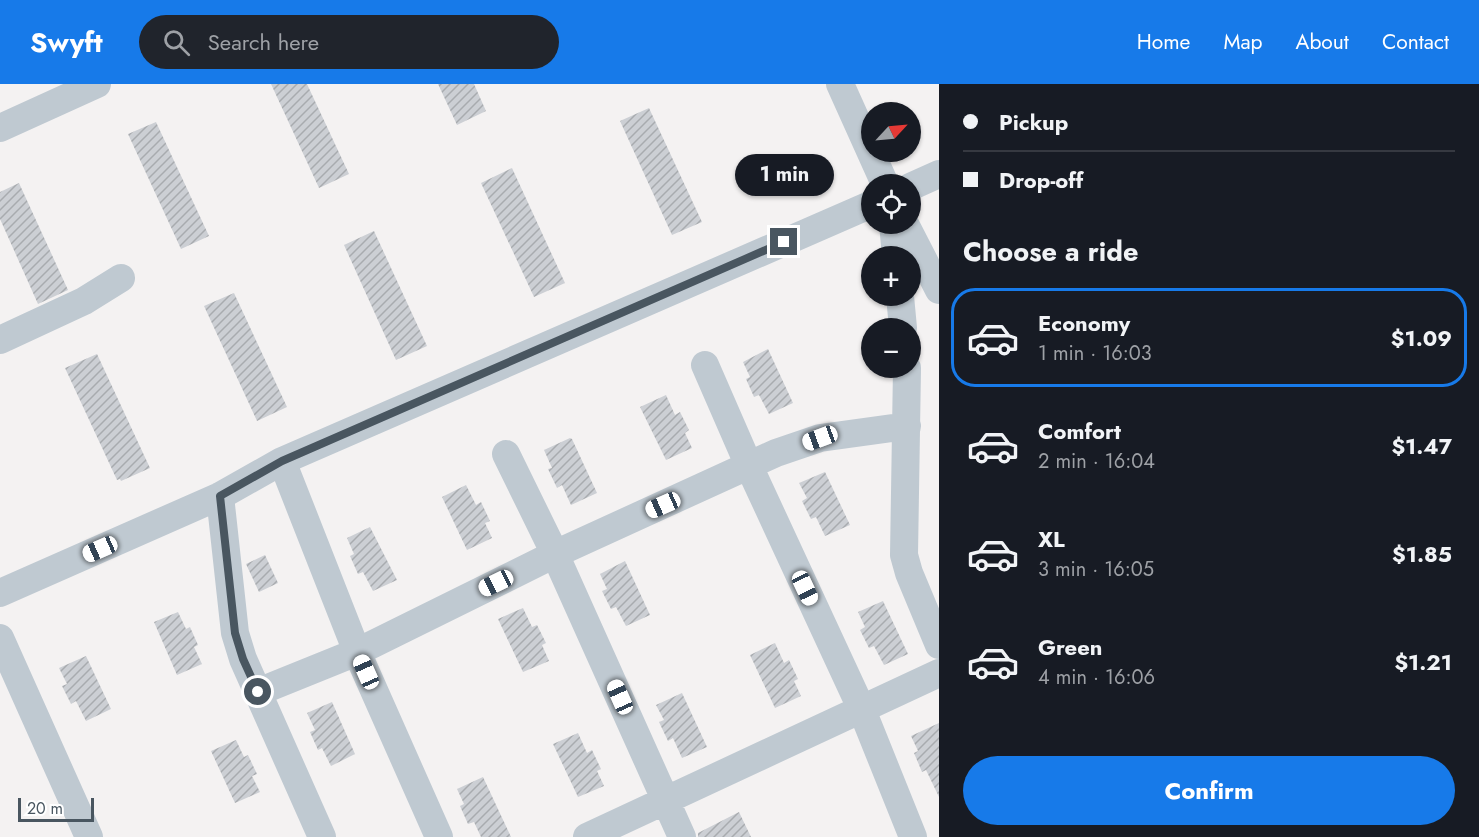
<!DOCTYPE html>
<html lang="en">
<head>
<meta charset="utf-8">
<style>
	body { margin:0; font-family:Jost,sans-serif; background:#20242c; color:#f1f3f6; height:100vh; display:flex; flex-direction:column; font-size:22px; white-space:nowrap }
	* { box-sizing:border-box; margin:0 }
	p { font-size:20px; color:#9ea1a6 }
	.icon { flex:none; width:33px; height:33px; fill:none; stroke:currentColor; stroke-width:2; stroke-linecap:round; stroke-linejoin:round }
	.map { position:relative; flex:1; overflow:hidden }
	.details { display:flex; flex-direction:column; background:#171b24; width:540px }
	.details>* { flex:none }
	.guide { display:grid; align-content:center; height:132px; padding:0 24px; background:#171b24 }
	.needle { width:39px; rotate:64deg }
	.tools { position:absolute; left:861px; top:18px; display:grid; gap:12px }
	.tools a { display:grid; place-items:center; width:60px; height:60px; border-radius:50%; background:#171b24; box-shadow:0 2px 4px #0004; font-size:30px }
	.scale { position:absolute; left:18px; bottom:15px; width:76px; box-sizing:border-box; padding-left:6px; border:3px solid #495660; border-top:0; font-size:16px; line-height:21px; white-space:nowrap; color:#495660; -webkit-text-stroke:4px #fff; paint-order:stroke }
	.end { position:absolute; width:27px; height:27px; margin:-14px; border:8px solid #495660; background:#fff; box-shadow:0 0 0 3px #fff }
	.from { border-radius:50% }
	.bubble { position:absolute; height:42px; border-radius:21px; background:#171b24; box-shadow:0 2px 4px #0004; font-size:20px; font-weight:700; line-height:42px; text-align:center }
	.car { position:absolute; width:18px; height:36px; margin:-18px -9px; border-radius:8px; box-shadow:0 0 4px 2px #0007; background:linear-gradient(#fff 24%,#345 0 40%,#fff 0 76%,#345 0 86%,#fff 0) }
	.guide b { display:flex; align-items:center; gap:21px; height:57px; font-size:22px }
	.guide b+b { border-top:2px solid #363941 }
	.guide i { width:15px; height:15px; background:#f1f3f6 }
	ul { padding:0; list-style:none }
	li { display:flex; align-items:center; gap:18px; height:99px; margin:0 12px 9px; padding:0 12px; border:3px solid transparent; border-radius:24px }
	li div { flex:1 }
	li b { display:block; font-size:22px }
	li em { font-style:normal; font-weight:700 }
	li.selected { border-color:#177ae9 }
	li>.icon { width:54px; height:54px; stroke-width:1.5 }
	h2 { padding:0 24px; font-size:27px; line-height:72px }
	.cta { display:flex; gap:12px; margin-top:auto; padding:12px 24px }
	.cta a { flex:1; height:69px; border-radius:36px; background:#177ae9; color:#fff; font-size:24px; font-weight:700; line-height:69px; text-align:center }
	header { display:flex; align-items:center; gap:36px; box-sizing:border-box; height:84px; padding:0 30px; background:#177ae9; color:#fff }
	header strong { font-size:28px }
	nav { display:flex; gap:33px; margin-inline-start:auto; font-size:21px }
	.search { width:420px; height:54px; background:#20242c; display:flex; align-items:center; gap:15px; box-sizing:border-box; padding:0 21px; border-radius:33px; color:#9ea1a6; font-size:22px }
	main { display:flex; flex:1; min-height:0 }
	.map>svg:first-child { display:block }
	.building { fill:url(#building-hatch) }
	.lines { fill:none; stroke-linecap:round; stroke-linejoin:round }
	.street { stroke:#bfc9d1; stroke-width:28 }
	.route { stroke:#495660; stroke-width:8 }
</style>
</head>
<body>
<header>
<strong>Swyft</strong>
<div class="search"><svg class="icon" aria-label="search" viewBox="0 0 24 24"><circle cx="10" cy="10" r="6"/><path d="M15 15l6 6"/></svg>Search here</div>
<nav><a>Home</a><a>Map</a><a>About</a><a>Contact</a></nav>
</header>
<main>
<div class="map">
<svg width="939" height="753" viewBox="0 0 939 753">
	<defs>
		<pattern id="building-hatch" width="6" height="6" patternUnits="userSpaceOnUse" patternTransform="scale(1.5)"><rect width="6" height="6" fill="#cccfd4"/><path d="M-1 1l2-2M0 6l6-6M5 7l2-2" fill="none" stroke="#a8abaf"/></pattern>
	</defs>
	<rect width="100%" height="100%" fill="#f4f2f2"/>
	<path class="building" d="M 271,0 L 307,0 L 349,90 L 319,104 Z
		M 438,0 L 474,0 L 486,27 L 457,41 Z
		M 649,24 L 702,138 L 672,151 L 620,37 Z
		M 156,38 L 209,152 L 181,165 L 128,50 Z
		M 512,84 L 565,199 L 534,213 L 481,99 Z
		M 19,99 L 68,206 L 38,220 L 0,135 L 0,108 Z
		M 374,147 L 427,262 L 396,276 L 344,161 Z
		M 234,209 L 287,323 L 257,337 L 204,222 Z
		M 768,265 L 793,319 L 769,330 L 759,311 L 754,313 L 746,295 L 750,293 L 743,278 Z
		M 97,270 L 150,384 L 121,397 L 120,395 L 117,396 L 65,284 Z
		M 666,311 L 675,331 L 680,328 L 689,346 L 685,349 L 692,364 L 666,376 L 640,323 Z
		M 570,354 L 572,355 L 597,409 L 571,421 L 562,401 L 557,404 L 548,385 L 552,384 L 544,366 Z
		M 825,388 L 850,441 L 825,452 L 816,433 L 811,435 L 802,417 L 807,414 L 799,399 Z
		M 466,401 L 476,421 L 481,418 L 490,437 L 485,439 L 492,454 L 467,466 L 442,413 Z
		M 370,443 L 397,496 L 373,507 L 363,488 L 358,490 L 350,472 L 354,470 L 347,454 Z
		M 265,471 L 278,499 L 259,508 L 246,480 Z
		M 625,477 L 650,531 L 626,542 L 616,523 L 611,525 L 602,507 L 607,505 L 600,490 Z
		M 883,517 L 908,570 L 884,581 L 874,562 L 869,564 L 860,546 L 865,543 L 858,528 Z
		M 523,524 L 532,543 L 537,541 L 546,559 L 542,561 L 549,577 L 523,588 L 498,535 Z
		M 178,528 L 186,545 L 190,543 L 198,561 L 194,563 L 202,580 L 177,591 L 154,538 Z
		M 775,559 L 784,579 L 789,576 L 798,595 L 794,597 L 801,612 L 775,624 L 750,571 Z
		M 86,572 L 111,625 L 86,637 L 76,617 L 71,620 L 62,602 L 67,600 L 59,584 Z
		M 682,609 L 707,663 L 682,674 L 673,654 L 668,657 L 659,638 L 664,636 L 656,621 Z
		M 332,618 L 355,670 L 331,682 L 322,664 L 318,666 L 310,648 L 315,646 L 307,629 Z
		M 939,639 L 939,713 L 926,686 L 922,688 L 914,669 L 918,667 L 911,652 Z
		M 578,649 L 587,669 L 592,666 L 601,685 L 597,687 L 604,702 L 578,713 L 553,660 Z
		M 236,656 L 244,673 L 248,671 L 257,690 L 252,692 L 260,708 L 235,719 L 211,667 Z
		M 483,693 L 511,753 L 481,753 L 474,738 L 468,740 L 460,722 L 464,720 L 457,705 Z
		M 739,728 L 751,753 L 698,753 L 698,749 Z"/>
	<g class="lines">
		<path class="street" d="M 840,0 L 885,100
			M 0,44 L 97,0
			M 910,103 L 939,90
			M 893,140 L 896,172
			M 905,140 L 939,206
			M 900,212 L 903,244
			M 0,256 L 84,217 L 121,194
			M 705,281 L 749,382 L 862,626 L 913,753
			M 907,284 L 904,471 L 909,489 L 939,561
			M 506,370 L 555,470 L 682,753
			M 282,377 L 357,568 L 439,753
			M 220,412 L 235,549 L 243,575 L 322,753
			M 0,509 L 220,412 L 282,377 L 872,120
			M 0,554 L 89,753
			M 258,608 L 357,568 L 555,470 L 776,369 L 820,354 L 907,342
			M 587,753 L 939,589"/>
	</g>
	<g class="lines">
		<path class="route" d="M 258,608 L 243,575 L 235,549 L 220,412 L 282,377 L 784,158"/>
	</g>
</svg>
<div class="tools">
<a><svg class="needle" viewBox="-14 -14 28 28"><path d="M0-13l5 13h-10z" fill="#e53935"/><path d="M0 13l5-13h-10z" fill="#9ea1a6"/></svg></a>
<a><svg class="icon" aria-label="locate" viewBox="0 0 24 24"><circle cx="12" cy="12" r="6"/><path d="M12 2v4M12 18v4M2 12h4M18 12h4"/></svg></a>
<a>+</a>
<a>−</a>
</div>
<div class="scale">20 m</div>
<i class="end from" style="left:258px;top:608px"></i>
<i class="end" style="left:784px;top:158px"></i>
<div class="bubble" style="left:735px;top:70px;width:99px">1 min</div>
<i class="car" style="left:820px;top:354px;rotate:250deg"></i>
<i class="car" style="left:663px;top:421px;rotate:246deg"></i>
<i class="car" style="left:100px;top:465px;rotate:246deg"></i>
<i class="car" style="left:496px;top:499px;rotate:244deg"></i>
<i class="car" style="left:805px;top:504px;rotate:155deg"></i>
<i class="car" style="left:366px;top:588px;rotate:336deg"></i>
<i class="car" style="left:620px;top:613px;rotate:336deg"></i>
</div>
<section class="details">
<div class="guide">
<b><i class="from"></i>Pickup</b>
<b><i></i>Drop-off</b>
</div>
<h2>Choose a ride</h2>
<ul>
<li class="selected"><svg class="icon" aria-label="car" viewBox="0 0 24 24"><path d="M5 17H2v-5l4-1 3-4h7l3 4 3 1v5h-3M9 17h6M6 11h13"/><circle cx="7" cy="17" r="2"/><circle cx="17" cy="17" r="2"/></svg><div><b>Economy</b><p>1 min · 16:03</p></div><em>$1.09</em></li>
<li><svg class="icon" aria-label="car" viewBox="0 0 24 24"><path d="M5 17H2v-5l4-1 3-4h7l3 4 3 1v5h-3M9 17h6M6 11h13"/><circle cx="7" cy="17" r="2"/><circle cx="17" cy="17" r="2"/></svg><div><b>Comfort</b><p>2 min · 16:04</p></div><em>$1.47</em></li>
<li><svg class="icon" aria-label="car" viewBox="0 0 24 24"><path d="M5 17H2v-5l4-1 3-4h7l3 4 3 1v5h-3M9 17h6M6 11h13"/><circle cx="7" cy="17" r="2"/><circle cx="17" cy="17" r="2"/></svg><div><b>XL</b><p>3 min · 16:05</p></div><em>$1.85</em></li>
<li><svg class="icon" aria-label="car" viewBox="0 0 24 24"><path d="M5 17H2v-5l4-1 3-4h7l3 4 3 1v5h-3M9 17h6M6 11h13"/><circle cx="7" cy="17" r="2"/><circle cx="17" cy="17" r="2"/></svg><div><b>Green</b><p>4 min · 16:06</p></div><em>$1.21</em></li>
</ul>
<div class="cta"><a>Confirm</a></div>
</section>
</main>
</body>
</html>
